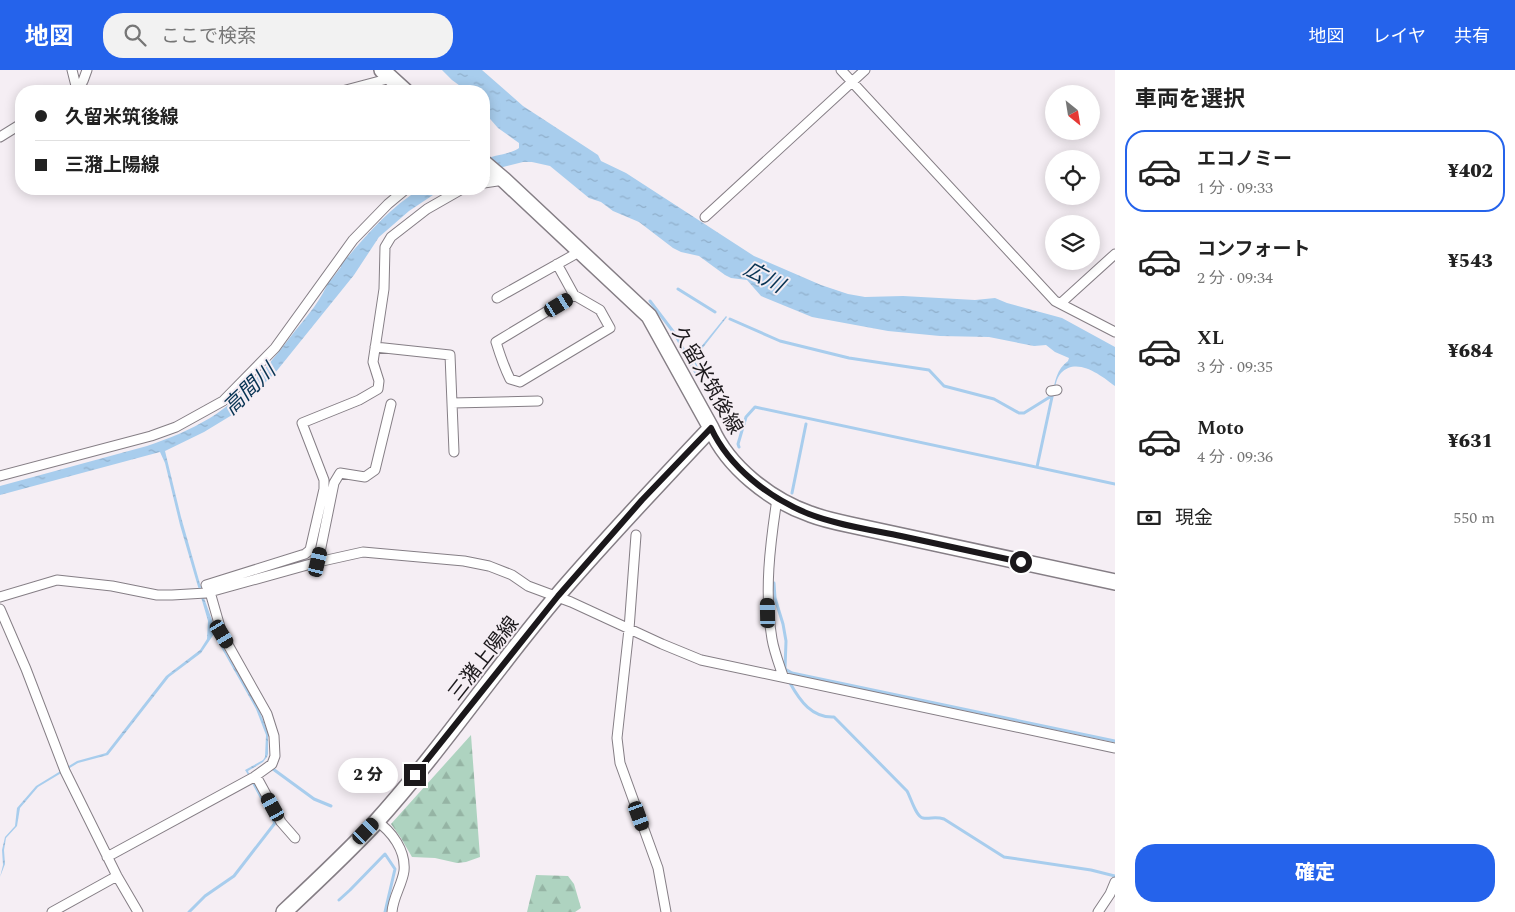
<!DOCTYPE html>
<html lang="ja">
<head>
<meta charset="utf-8">
<style>
	body { margin:0; font-family:Spectral,"Noto Sans JP",serif; background:#f2f2f2; color:#222; height:100vh; display:flex; flex-direction:column; font-size:19px; white-space:nowrap }
	* { box-sizing:border-box; margin:0 }
	p { font-size:16px; color:#767676 }
	.icon { flex:none; width:28px; height:28px; fill:none; stroke:currentColor; stroke-width:2; stroke-linecap:round; stroke-linejoin:round }
	.map { position:relative; flex:1; overflow:hidden }
	.details { display:flex; flex-direction:column; background:#fff; width:400px }
	.details>* { flex:none }
	.top-card { position:absolute; left:15px; top:15px; width:475px; height:110px; border-radius:20px; box-shadow:0 2px 12px #0003; display:grid; align-content:center; height:110px; padding:0 20px; background:#fff }
	.needle { width:32px; rotate:150deg }
	.controls { position:absolute; left:1045px; top:15px; display:grid; gap:10px }
	.controls a { display:grid; place-items:center; width:55px; height:55px; border-radius:50%; background:#fff; box-shadow:0 2px 12px #0003; font-size:25px }
	.end { position:absolute; width:22px; height:22px; margin:-11px; border:6px solid #1b181b; background:#fff; box-shadow:0 0 0 2px #fff }
	.from { border-radius:50% }
	.bubble { position:absolute; height:35px; border-radius:18px; background:#fff; box-shadow:0 2px 12px #0003; font-size:16px; font-weight:800; line-height:35px; text-align:center }
	.car { position:absolute; width:15px; height:30px; margin:-15px -8px; border-radius:6px; box-shadow:0 0 4px 1px #0007; background:linear-gradient(#222 24%,#8ab4d8 0 40%,#222 0 76%,#8ab4d8 0 86%,#222 0) }
	.top-card b { display:flex; align-items:center; gap:18px; height:48px; font-size:19px }
	.top-card b+b { border-top:1px solid #e0e0e0 }
	.top-card i { width:12px; height:12px; background:#222 }
	ul { padding:0; list-style:none }
	li { display:flex; align-items:center; gap:15px; height:82px; margin:0 10px 8px; padding:0 10px; border:2px solid transparent; border-radius:20px }
	li div { flex:1 }
	li b { display:block; font-size:19px }
	li em { font-style:normal; font-weight:800 }
	li.selected { border-color:#2563eb }
	li>.icon { width:45px; height:45px; stroke-width:1.5 }
	h2 { padding:0 20px; font-size:22px; line-height:60px }
	.pay { display:flex; align-items:center; gap:12px; height:55px; padding:0 20px; font-size:19px }
	.pay p { margin-inline-start:auto }
	.button { display:flex; gap:10px; margin-top:auto; padding:10px 20px }
	.button a { flex:1; height:58px; border-radius:20px; background:#2563eb; color:#fff; font-size:20px; font-weight:800; line-height:58px; text-align:center }
	header { display:flex; align-items:center; gap:30px; box-sizing:border-box; height:70px; padding:0 25px; background:#2563eb; color:#fff }
	header strong { font-size:24px }
	nav { display:flex; gap:28px; margin-inline-start:auto; font-size:18px }
	.search { width:350px; height:45px; background:#f2f2f2; display:flex; align-items:center; gap:12px; box-sizing:border-box; padding:0 18px; border-radius:20px; color:#767676; font-size:19px }
	main { display:flex; flex:1; min-height:0 }
	.map>svg:first-child { display:block }
	.forest { fill:url(#forest-firs) }
	.water { fill:url(#water-ripples) }
	.lines { fill:none; stroke-linecap:round; stroke-linejoin:round }
	.stream { stroke:#a8cded; stroke-width:3 }
	.street-casing { stroke:#857e85; stroke-width:11 }
	.primary-casing { stroke:#857e85; stroke-width:18 }
	.street { stroke:#fff; stroke-width:9 }
	.primary { stroke:#fff; stroke-width:15 }
	.route { stroke:#1b181b; stroke-width:6 }
	.labels { text-anchor:middle; stroke-width:4; stroke-linejoin:round; paint-order:stroke }
	.street-label { font-size:20px; fill:#1b181b; stroke:#f5eef4 }
	.water-label { font-size:21px; font-style:italic; fill:#073353; stroke:#f5eef4 }
</style>
</head>
<body>
<header>
<strong>地図</strong>
<div class="search"><svg class="icon" aria-label="search" viewBox="0 0 24 24"><circle cx="10" cy="10" r="6"/><path d="M15 15l6 6"/></svg>ここで検索</div>
<nav><a>地図</a><a>レイヤ</a><a>共有</a></nav>
</header>
<main>
<div class="map">
<svg width="1115" height="842" viewBox="0 0 1115 842">
	<defs>
		<pattern id="forest-firs" width="22" height="20" patternUnits="userSpaceOnUse" patternTransform="scale(1.25)"><rect width="22" height="20" fill="#aed3c0"/><path d="M5 1l3.5 6h-7zM16 11l3.5 6h-7z" fill="#95b4a4"/></pattern>
		<pattern id="water-ripples" width="26" height="14" patternUnits="userSpaceOnUse" patternTransform="scale(1.25)"><rect width="26" height="14" fill="#a8cded"/><path d="M2 4q2-2 4 0t4 0M15 11q2-2 4 0t4 0" fill="none" stroke="#90afcb"/></pattern>
	</defs>
	<rect width="100%" height="100%" fill="#f5eef4"/>
	<path class="forest" d="M 471,665 L 480,787 L 466,792 L 457,793 L 435,788 L 412,787 L 401,768 L 391,754 Z
		M 536,805 L 568,806 L 574,814 L 581,838 L 575,842 L 527,842 Z"/>
	<path class="water" d="M 442,0 L 482,0 L 523,36 L 598,85 L 601,91 L 626,103 L 754,186 L 821,215 L 848,224 L 865,227 L 903,226 L 975,230 L 995,228 L 1007,233 L 1062,248 L 1115,277 L 1115,316 C 1102,306 1077,286 1061,303 C 1056,308 1055,319 1053,325 C 1054,312 1057,299 1068,291 L 1069,288 L 1055,282 L 1046,275 L 1034,276 L 989,267 L 940,266 L 888,261 L 812,247 L 761,226 L 747,210 L 731,208 L 725,205 L 699,186 L 681,182 L 673,178 L 639,152 L 613,141 L 601,132 L 589,128 L 550,96 L 532,92 L 523,92 L 491,100 L 484,89 C 492,86 514,83 519,78 L 519,73 L 498,58 L 484,42 L 484,21 L 467,21 L 452,10 Z
		M 420,119 L 442,119 L 409,141 L 379,167 L 354,205 L 275,303 L 232,345 L 204,362 L 165,381 L 181,447 L 204,528 L 216,561 L 201,583 L 169,607 L 108,685 L 78,693 L 38,717 L 20,738 L 17,756 L 6,768 L 4,780 L 5,794 L 0,807 L 3,795 L 2,780 L 5,767 L 15,756 L 17,738 L 36,716 L 77,691 L 106,683 L 166,606 L 200,580 L 207,569 L 208,551 L 180,455 L 165,393 L 160,382 L 0,425 L 0,416 L 147,376 C 168,369 190,360 210,348 C 244,327 271,292 295,261 C 308,245 322,229 329,210 L 331,210 L 341,197 L 340,196 C 365,167 388,139 420,119 Z
		M 726,246 L 727,247 L 694,289 L 703,307 L 702,308 L 692,288 Z
		M 218,569 L 258,637 L 268,663 L 268,684 L 267,687 L 263,692 L 248,701 L 252,711 L 245,700 L 263,690 L 265,687 L 266,665 L 256,639 L 217,570 Z"/>
	<g class="lines">
		<path class="stream" d="M 678,219 L 715,242
			M 650,231 L 675,264 L 696,303
			M 730,249 L 780,271 L 849,288 L 929,300 L 944,316 L 994,329 L 1019,343 L 1024,343 L 1053,325
			M 739,377 L 738,374 L 746,347 L 755,337 L 1115,414
			M 1037,397 L 1052,327
			M 792,423 L 806,354
			M 774,513 L 775,528 L 783,554 L 786,571 L 785,599 L 792,603 L 1115,671
			M 790,613 C 800,631 812,648 834,647 L 907,721 C 911,728 916,747 923,748 C 931,749 935,746 944,749 L 1004,787 L 1091,800 L 1115,806
			M 273,699 L 314,729 L 331,736
			M 339,830 L 350,820 L 385,784 L 395,799 L 385,842
			M 189,842 L 205,826 L 234,806 L 275,753 L 252,710"/>
		<defs>
			<path id="street" d="M 72,0 L 77,20
				M 841,0 L 1055,231 L 1115,262
				M 83,11 L 87,0
				M 76,21 L 82,17 L 87,21
				M 342,21 L 391,8
				M 0,67 L 21,54
				M 484,113 L 504,110
				M 705,147 L 865,0
				M 557,194 L 574,225 L 600,240 L 610,258 L 520,312 L 510,309 C 504,297 500,285 496,272 L 574,225
				M 497,228 L 579,182
				M 1061,233 L 1115,184
				M 375,277 L 450,285 L 454,382
				M 1051,321 L 1057,320
				M 452,333 L 538,331
				M 0,406 L 151,366 L 176,357 L 223,331 L 275,278 L 353,170 L 388,134 L 406,119
				M 777,429 C 770,475 764,522 772,569 C 774,581 779,594 783,606
				M 636,465 L 629,559 L 617,668 L 620,693 L 658,798 L 666,842
				M 318,492 L 334,413 L 340,403 L 365,407 L 375,400 L 391,334
				M 0,527 L 57,510 L 112,516 L 157,525 L 172,525 L 206,523 L 318,492 L 363,482 L 464,491 L 489,496 L 512,505 L 528,516 L 571,532 L 662,574 L 701,590 L 1115,678
				M 0,539 L 26,599 L 65,701 L 117,806 L 138,842
				M 256,706 L 281,752 L 295,768
				M 376,751 C 392,761 406,781 404,801 C 402,815 393,827 392,842
				M 107,787 L 254,707 L 272,694 L 275,686 L 274,666 L 267,644 L 222,564 L 210,522 L 206,515 L 305,484 L 310,480 L 324,419 L 324,410 L 302,353 L 359,330 L 378,319 L 379,311 L 373,292 L 384,219 L 385,177 L 391,167 L 427,139 L 462,119
				M 52,842 L 117,806
				M 1098,842 L 1110,824 L 1115,812"/>
			<path id="primary" d="M 382,0 L 405,21
				M 484,93 L 504,110 L 649,246 L 711,358 C 728,397 770,430 810,444 C 823,449 837,452 851,455 L 1115,512
				M 284,842 C 315,813 347,783 376,752 C 441,680 495,599 558,525 C 607,468 659,413 711,358"/>
		</defs>
		<use href="#street" class="street-casing"/>
		<use href="#primary" class="primary-casing"/>
		<use href="#street" class="street"/>
		<use href="#primary" class="primary"/>
	</g>
	<g class="lines">
		<path class="route" d="M 415,705 L 558,526 L 642,430 L 711,358 C 729,397 769,428 809,444 C 837,455 872,460 901,466 C 941,475 981,483 1021,492"/>
	</g>
	<g class="labels">
		<g class="street-label">
			<text transform="translate(708 310) rotate(60)" y="7">久留米筑後線</text>
			<text transform="translate(483 588) rotate(-52)" y="7">三潴上陽線</text>
		</g>
		<g class="water-label">
			<text transform="translate(764 207) rotate(28)" y="7">広川</text>
			<text transform="translate(249 319) rotate(-44)" y="7">高間川</text>
		</g>
	</g>
</svg>
<div class="controls">
<a><svg class="needle" viewBox="-14 -14 28 28"><path d="M0-13l5 13h-10z" fill="#e53935"/><path d="M0 13l5-13h-10z" fill="#767676"/></svg></a>
<a><svg class="icon" aria-label="locate" viewBox="0 0 24 24"><circle cx="12" cy="12" r="6"/><path d="M12 2v4M12 18v4M2 12h4M18 12h4"/></svg></a>
<a><svg class="icon" aria-label="layers" viewBox="0 0 24 24"><path d="M12 4l9 5-9 5-9-5zM3 14l9 5 9-5"/></svg></a>
</div>
<i class="end from" style="left:1021px;top:492px"></i>
<i class="end" style="left:415px;top:705px"></i>
<div class="bubble" style="left:338px;top:688px;width:60px">2 分</div>
<i class="car" style="left:559px;top:235px;rotate:59deg"></i>
<i class="car" style="left:318px;top:492px;rotate:13deg"></i>
<i class="car" style="left:768px;top:543px;rotate:359deg"></i>
<i class="car" style="left:222px;top:564px;rotate:149deg"></i>
<i class="car" style="left:273px;top:737px;rotate:331deg"></i>
<i class="car" style="left:639px;top:746px;rotate:160deg"></i>
<i class="car" style="left:366px;top:761px;rotate:44deg"></i>
<div class="top-card">
<b><i class="from"></i>久留米筑後線</b>
<b><i></i>三潴上陽線</b>
</div>
</div>
<section class="details">
<h2>車両を選択</h2>
<ul>
<li class="selected"><svg class="icon" aria-label="car" viewBox="0 0 24 24"><path d="M5 17H2v-5l4-1 3-4h7l3 4 3 1v5h-3M9 17h6M6 11h13"/><circle cx="7" cy="17" r="2"/><circle cx="17" cy="17" r="2"/></svg><div><b>エコノミー</b><p>1 分 · 09:33</p></div><em>¥402</em></li>
<li><svg class="icon" aria-label="car" viewBox="0 0 24 24"><path d="M5 17H2v-5l4-1 3-4h7l3 4 3 1v5h-3M9 17h6M6 11h13"/><circle cx="7" cy="17" r="2"/><circle cx="17" cy="17" r="2"/></svg><div><b>コンフォート</b><p>2 分 · 09:34</p></div><em>¥543</em></li>
<li><svg class="icon" aria-label="car" viewBox="0 0 24 24"><path d="M5 17H2v-5l4-1 3-4h7l3 4 3 1v5h-3M9 17h6M6 11h13"/><circle cx="7" cy="17" r="2"/><circle cx="17" cy="17" r="2"/></svg><div><b>XL</b><p>3 分 · 09:35</p></div><em>¥684</em></li>
<li><svg class="icon" aria-label="car" viewBox="0 0 24 24"><path d="M5 17H2v-5l4-1 3-4h7l3 4 3 1v5h-3M9 17h6M6 11h13"/><circle cx="7" cy="17" r="2"/><circle cx="17" cy="17" r="2"/></svg><div><b>Moto</b><p>4 分 · 09:36</p></div><em>¥631</em></li>
</ul>
<div class="pay"><svg class="icon" aria-label="cash" viewBox="0 0 24 24"><path d="M3 7h18v10H3z"/><circle cx="12" cy="12" r="2"/></svg>現金<p>550 m</p></div>
<div class="button"><a>確定</a></div>
</section>
</main>
</body>
</html>
